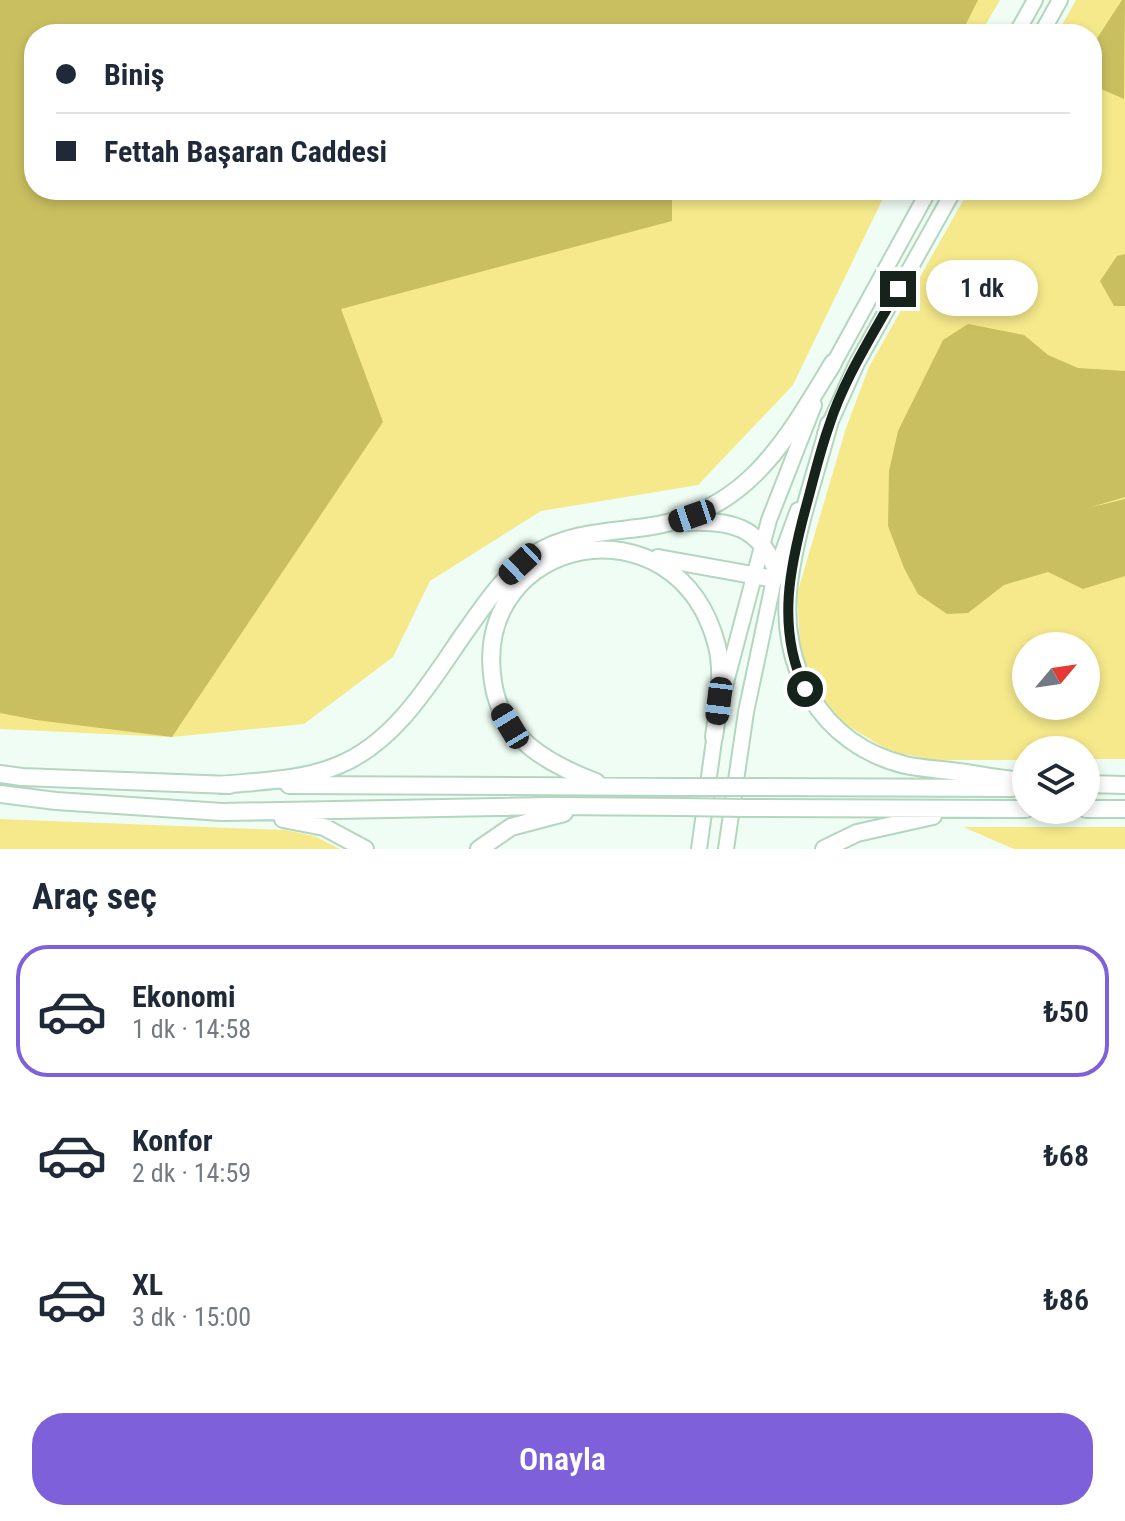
<!DOCTYPE html>
<html lang="tr">
<head>
<meta charset="utf-8">
<style>
	body { margin:0; font-family:"Roboto Condensed",sans-serif; background:#f6f6f7; color:#1f2937; height:100vh; display:flex; flex-direction:column; font-size:30px; white-space:nowrap }
	* { box-sizing:border-box; margin:0 }
	p { font-size:26px; color:#747a83 }
	.icon { flex:none; width:44px; height:44px; fill:none; stroke:currentColor; stroke-width:2; stroke-linecap:round; stroke-linejoin:round }
	.map { position:relative; height:849px; overflow:hidden }
	.panel { display:flex; flex-direction:column; background:#fff; flex:1 }
	.panel>* { flex:none }
	.hud { position:absolute; left:24px; top:24px; width:1078px; height:176px; border-radius:32px; box-shadow:0 4px 12px #0003; display:grid; align-content:center; height:176px; padding:0 32px; background:#fff }
	.needle { width:52px; rotate:61deg }
	.fabs { position:absolute; left:1012px; top:632px; display:grid; gap:16px }
	.fabs a { display:grid; place-items:center; width:88px; height:88px; border-radius:50%; background:#fff; box-shadow:0 4px 12px #0003; font-size:40px }
	.end { position:absolute; width:36px; height:36px; margin:-18px; border:10px solid #16231b; background:#fff; box-shadow:0 0 0 4px #fff }
	.from { border-radius:50% }
	.bubble { position:absolute; height:56px; border-radius:28px; background:#fff; box-shadow:0 4px 12px #0003; font-size:26px; font-weight:600; line-height:56px; text-align:center }
	.car { position:absolute; width:24px; height:48px; margin:-24px -12px; border-radius:10px; box-shadow:0 0 6px 2px #0007; background:linear-gradient(#222 24%,#8ab4d8 0 40%,#222 0 76%,#8ab4d8 0 86%,#222 0) }
	.hud b { display:flex; align-items:center; gap:28px; height:76px; font-size:30px }
	.hud b+b { border-top:2px solid #e0e1e3 }
	.hud i { width:20px; height:20px; background:#1f2937 }
	ul { padding:0; list-style:none }
	li { display:flex; align-items:center; gap:24px; height:132px; margin:0 16px 12px; padding:0 16px; border:4px solid transparent; border-radius:32px }
	li div { flex:1 }
	li b { display:block; font-size:30px }
	li em { font-style:normal; font-weight:600 }
	li.current { border-color:#7d60da }
	li>.icon { width:72px; height:72px; stroke-width:1.5 }
	h2 { padding:0 32px; font-size:36px; line-height:96px }
	.button { display:flex; gap:16px; margin-top:auto; padding:16px 32px }
	.button a { flex:1; height:92px; border-radius:32px; background:#7d60da; color:#fff; font-size:32px; font-weight:600; line-height:92px; text-align:center }
	.map>svg:first-child { display:block }
	.green { fill:#f5e98b; fill-rule:evenodd }
	.forest { fill:#cabf60 }
	.lines { fill:none; stroke-linecap:round; stroke-linejoin:round }
	.primary-casing { stroke:#b3d6bf; stroke-width:18 }
	.highway-casing { stroke:#b3d6bf; stroke-width:20 }
	.primary { stroke:#fff; stroke-width:14 }
	.highway { stroke:#fff; stroke-width:16 }
	.highway-bridge-casing { stroke:#b3d6bf; stroke-width:20; stroke-linecap:butt }
	.highway-bridge { stroke:#fff; stroke-width:16 }
	.route { stroke:#16231b; stroke-width:10 }
</style>
</head>
<body>
<div class="map">
<svg width="1125" height="849" viewBox="0 0 1125 849">
	<rect width="100%" height="100%" fill="#effdf4"/>
	<path class="green" d="M 0,0 L 1000,0 L 980,34 L 34,34 L 34,190 L 887,190 L 793,385 L 698,485 L 541,511 L 430,581 L 393,657 L 304,724 L 172,737 L 0,729 Z
		M 1076,0 L 1125,0 L 1125,759 L 1086,759 L 1086,750 L 1026,750 L 1026,760 L 938,760 L 891,752 L 835,718 L 801,657 L 797,594 L 846,428 L 869,367 L 969,190 L 1092,190 L 1092,34 L 1057,34 ZM 1026,646 L 1086,646 L 1086,706 L 1026,706 Z
		M 0,819 L 285,830 L 314,836 L 340,849 L 0,849 Z
		M 963,827 L 1125,827 L 1125,849 L 1014,849 Z"/>
	<path class="forest" d="M 0,0 L 978,0 L 961,34 L 34,34 L 34,190 L 672,190 L 672,221 L 341,309 L 383,422 L 172,737 L 36,720 L 0,713 Z
		M 1122,0 L 1125,0 L 1124,99 L 1092,85 L 1092,46 Z
		M 1125,254 L 1125,306 L 1114,306 L 1100,281 L 1117,256 Z
		M 968,324 L 1024,335 L 1048,355 L 1078,368 L 1125,371 L 1125,497 L 1088,508 L 1125,499 L 1125,576 L 1083,589 L 1048,572 L 1004,585 L 968,613 L 947,614 L 918,594 L 904,568 L 888,526 L 889,471 L 898,431 L 943,340 Z"/>
	<g class="lines">
		<defs>
			<path id="primary" d="M 1016,34 L 1035,0
				M 1041,34 L 1060,0
				M 829,372 L 929,190
				M 825,434 L 857,363 L 954,190
				M 724,690 L 769,520 L 814,405
				M 699,849 L 716,726
				M 726,849 L 746,712 L 776,570 L 798,510"/>
			<path id="highway" d="M 829,424 C 815,476 796,529 789,583 C 778,666 820,744 905,765 C 925,769 946,770 966,773 C 986,776 1006,780 1026,781
				M 688,522 C 732,520 759,527 776,570
				M 658,558 L 774,579
				M 0,774 L 22,777 L 230,785
				M 596,782 C 548,764 501,738 493,682 C 470,535 678,493 717,646 C 724,675 718,708 714,737
				M 1086,784 L 1125,785
				M 220,785 C 259,781 302,781 339,765 C 395,742 430,683 463,635 C 484,606 504,574 535,554 C 567,533 608,532 646,527 C 747,513 785,442 833,363
				M 289,785 L 684,787
				M 748,787 L 1012,788
				M 0,794 L 56,801 L 222,812 L 549,806 L 683,807
				M 744,808 L 1026,809
				M 1086,809 L 1125,809
				M 283,819 L 324,827 L 365,849
				M 479,849 L 511,827 L 564,813
				M 824,849 L 857,833 L 933,816"/>
		</defs>
		<use href="#primary" class="primary-casing"/>
		<use href="#highway" class="highway-casing"/>
		<use href="#primary" class="primary"/>
		<use href="#highway" class="highway"/>
		<defs>
			<path id="highway-bridge" d="M 684,787 L 748,787
				M 683,807 L 744,808"/>
		</defs>
		<use href="#highway-bridge" class="highway-bridge-casing"/>
		<use href="#highway-bridge" class="highway-bridge"/>
	</g>
	<g class="lines">
		<path class="route" d="M 805,689 C 776,628 790,565 807,503 C 814,477 820,451 829,426 C 844,378 874,333 898,289"/>
	</g>
</svg>
<div class="fabs">
<a><svg class="needle" viewBox="-14 -14 28 28"><path d="M0-13l5 13h-10z" fill="#e53935"/><path d="M0 13l5-13h-10z" fill="#747a83"/></svg></a>
<a><svg class="icon" aria-label="layers" viewBox="0 0 24 24"><path d="M12 4l9 5-9 5-9-5zM3 14l9 5 9-5"/></svg></a>
</div>
<i class="end from" style="left:805px;top:689px"></i>
<i class="end" style="left:898px;top:289px"></i>
<div class="bubble" style="left:926px;top:260px;width:112px">1 dk</div>
<i class="car" style="left:692px;top:516px;rotate:251deg"></i>
<i class="car" style="left:520px;top:564px;rotate:227deg"></i>
<i class="car" style="left:719px;top:701px;rotate:187deg"></i>
<i class="car" style="left:510px;top:726px;rotate:329deg"></i>
<div class="hud">
<b><i class="from"></i>Biniş</b>
<b><i></i>Fettah Başaran Caddesi</b>
</div>
</div>
<section class="panel">
<h2>Araç seç</h2>
<ul>
<li class="current"><svg class="icon" aria-label="car" viewBox="0 0 24 24"><path d="M5 17H2v-5l4-1 3-4h7l3 4 3 1v5h-3M9 17h6M6 11h13"/><circle cx="7" cy="17" r="2"/><circle cx="17" cy="17" r="2"/></svg><div><b>Ekonomi</b><p>1 dk · 14:58</p></div><em>₺50</em></li>
<li><svg class="icon" aria-label="car" viewBox="0 0 24 24"><path d="M5 17H2v-5l4-1 3-4h7l3 4 3 1v5h-3M9 17h6M6 11h13"/><circle cx="7" cy="17" r="2"/><circle cx="17" cy="17" r="2"/></svg><div><b>Konfor</b><p>2 dk · 14:59</p></div><em>₺68</em></li>
<li><svg class="icon" aria-label="car" viewBox="0 0 24 24"><path d="M5 17H2v-5l4-1 3-4h7l3 4 3 1v5h-3M9 17h6M6 11h13"/><circle cx="7" cy="17" r="2"/><circle cx="17" cy="17" r="2"/></svg><div><b>XL</b><p>3 dk · 15:00</p></div><em>₺86</em></li>
</ul>
<div class="button"><a>Onayla</a></div>
</section>
</body>
</html>
